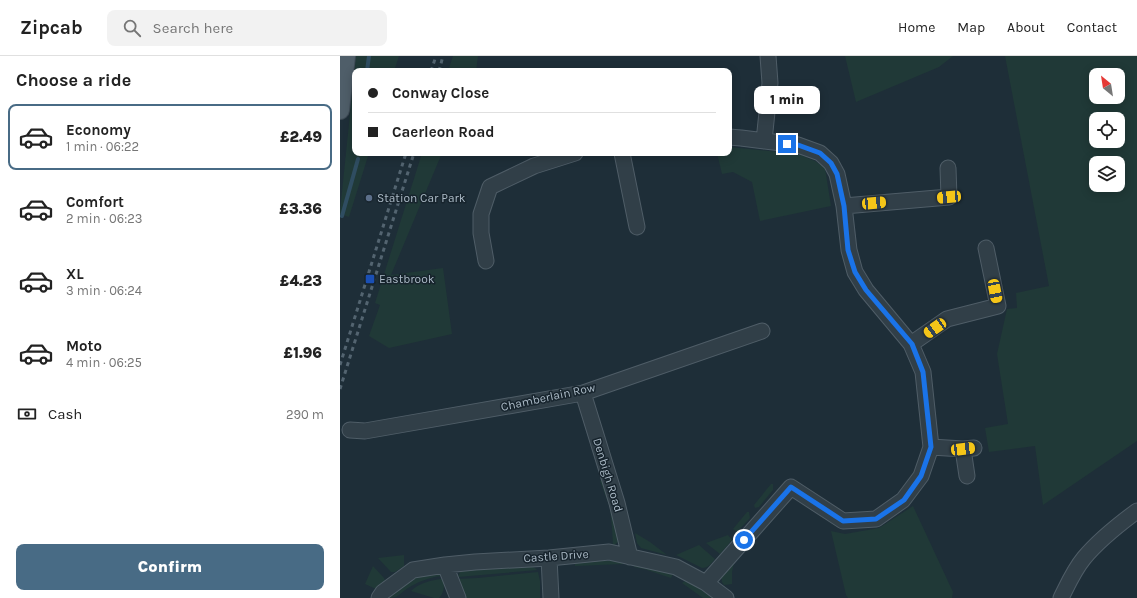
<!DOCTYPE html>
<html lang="en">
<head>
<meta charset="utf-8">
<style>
	body { margin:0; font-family:Karla,sans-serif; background:#f2f2f2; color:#222; height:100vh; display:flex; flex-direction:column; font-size:15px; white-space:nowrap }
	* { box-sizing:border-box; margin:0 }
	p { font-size:13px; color:#767676 }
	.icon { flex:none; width:22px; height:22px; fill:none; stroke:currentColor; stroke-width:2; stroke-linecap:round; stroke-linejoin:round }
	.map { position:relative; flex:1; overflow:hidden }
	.drawer { display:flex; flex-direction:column; background:#fff; width:340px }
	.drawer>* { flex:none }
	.top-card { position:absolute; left:12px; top:12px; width:380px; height:88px; border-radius:8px; box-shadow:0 2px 10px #0003; display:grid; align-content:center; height:88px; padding:0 16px; background:#fff }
	.needle { width:26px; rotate:330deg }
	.controls { position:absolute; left:749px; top:12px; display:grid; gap:8px }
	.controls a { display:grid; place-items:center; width:36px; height:36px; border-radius:8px; background:#fff; box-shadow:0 2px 10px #0003; font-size:20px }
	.end { position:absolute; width:18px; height:18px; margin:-9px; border:5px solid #1a73e8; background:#fff; box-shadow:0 0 0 2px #fff }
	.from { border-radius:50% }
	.bubble { position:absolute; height:28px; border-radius:8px; background:#fff; box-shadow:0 2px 10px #0003; font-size:13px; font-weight:800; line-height:28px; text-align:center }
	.car { position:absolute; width:12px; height:24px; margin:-12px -6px; border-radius:5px; box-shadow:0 0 3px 1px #0007; background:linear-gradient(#f5c518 24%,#345 0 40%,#f5c518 0 76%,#345 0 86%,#f5c518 0) }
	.top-card b { display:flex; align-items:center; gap:14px; height:38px; font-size:15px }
	.top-card b+b { border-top:1px solid #e0e0e0 }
	.top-card i { width:10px; height:10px; background:#222 }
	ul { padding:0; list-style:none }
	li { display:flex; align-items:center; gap:12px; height:66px; margin:0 8px 6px; padding:0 8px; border:2px solid transparent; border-radius:8px }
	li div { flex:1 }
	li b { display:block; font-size:15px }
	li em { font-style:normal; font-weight:800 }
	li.on { border-color:#486b85 }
	li>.icon { width:36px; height:36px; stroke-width:1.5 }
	h2 { padding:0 16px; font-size:18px; line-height:48px }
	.pay { display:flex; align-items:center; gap:10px; height:44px; padding:0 16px; font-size:15px }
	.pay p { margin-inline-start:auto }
	.button { display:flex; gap:8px; margin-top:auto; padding:8px 16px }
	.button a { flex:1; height:46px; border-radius:8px; background:#486b85; color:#fff; font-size:16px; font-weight:800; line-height:46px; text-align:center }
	header { display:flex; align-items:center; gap:24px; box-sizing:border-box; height:56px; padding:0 20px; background:#fff; border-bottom:1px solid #e0e0e0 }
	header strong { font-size:19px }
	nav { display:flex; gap:22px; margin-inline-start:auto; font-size:14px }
	.search { width:280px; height:36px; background:#f2f2f2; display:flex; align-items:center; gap:10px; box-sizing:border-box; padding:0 14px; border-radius:8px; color:#767676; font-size:15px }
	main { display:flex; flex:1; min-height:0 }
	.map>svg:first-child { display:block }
	.green { fill:#203937; fill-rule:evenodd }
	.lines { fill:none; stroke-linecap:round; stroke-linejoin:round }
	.stream { stroke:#2f4d61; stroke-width:4 }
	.minor-casing { stroke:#4f5d67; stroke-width:17 }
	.major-casing { stroke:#3e4b55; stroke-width:20 }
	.minor { stroke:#313f48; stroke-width:15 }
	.major { stroke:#4f5e69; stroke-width:18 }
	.rail { stroke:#536470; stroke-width:3; stroke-dasharray:4 4; stroke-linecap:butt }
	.route { stroke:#1a73e8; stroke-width:5 }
	.service-dot { fill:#5c6f8a; stroke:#17242d; stroke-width:1.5 }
	.transit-dot { fill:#1a4fb4; stroke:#17242d; stroke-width:1.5 }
	.labels { text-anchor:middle; stroke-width:3; stroke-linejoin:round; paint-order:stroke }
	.poi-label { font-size:12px; fill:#abbac6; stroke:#17242d; text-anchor:start }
	.street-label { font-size:12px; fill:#abbac6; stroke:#17242d }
</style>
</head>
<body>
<header>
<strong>Zipcab</strong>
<div class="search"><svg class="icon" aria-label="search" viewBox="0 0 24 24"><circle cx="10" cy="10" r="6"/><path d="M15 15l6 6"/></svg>Search here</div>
<nav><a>Home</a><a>Map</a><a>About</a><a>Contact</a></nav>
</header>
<main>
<section class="drawer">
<h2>Choose a ride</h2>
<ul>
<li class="on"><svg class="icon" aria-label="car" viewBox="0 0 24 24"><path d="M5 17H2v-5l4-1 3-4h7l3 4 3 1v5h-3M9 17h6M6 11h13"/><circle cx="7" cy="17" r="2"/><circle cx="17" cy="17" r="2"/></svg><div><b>Economy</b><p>1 min · 06:22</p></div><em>£2.49</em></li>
<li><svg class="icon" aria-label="car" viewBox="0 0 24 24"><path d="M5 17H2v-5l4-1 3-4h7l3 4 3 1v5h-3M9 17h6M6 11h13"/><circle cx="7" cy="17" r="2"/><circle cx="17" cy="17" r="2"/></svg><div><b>Comfort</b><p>2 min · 06:23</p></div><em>£3.36</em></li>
<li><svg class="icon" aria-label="car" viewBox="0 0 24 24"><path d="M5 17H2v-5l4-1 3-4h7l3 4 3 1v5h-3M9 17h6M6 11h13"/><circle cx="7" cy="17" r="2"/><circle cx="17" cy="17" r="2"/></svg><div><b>XL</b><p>3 min · 06:24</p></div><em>£4.23</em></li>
<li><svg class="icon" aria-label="car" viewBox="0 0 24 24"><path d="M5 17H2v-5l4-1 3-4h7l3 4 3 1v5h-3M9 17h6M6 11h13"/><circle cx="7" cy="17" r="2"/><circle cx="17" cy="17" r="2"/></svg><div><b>Moto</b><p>4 min · 06:25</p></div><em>£1.96</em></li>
</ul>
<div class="pay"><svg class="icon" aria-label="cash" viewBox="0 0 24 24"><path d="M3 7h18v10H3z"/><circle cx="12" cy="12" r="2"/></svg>Cash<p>290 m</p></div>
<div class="button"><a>Confirm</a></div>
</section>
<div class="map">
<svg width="797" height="542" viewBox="0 0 797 542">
	<rect width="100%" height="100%" fill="#1e2e38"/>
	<path class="green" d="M 16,0 L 59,0 L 54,15 L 15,15 L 15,97 L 29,97 L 9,161 L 0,158 L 0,155 Z
		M 113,0 L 138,0 L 136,15 L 108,15 Z
		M 505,0 L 613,0 L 599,11 L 516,46 Z
		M 665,0 L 797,0 L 797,385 L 703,449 L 695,390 L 649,396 L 645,372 L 668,368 L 657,298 L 667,253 L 677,252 L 676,237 L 709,230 ZM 756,19 L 778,19 L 778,41 L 756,41 ZM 756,63 L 778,63 L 778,85 L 756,85 ZM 756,107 L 778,107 L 778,129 L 756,129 Z
		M 389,91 L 458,98 L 475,105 L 485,112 L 491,150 L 420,165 L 412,126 L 393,116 L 382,118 L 377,97 L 389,97 Z
		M 82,97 L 102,97 L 51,219 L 103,212 L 112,278 L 49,292 L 29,280 L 40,249 L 35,247 Z
		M 263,424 L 280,481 L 278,486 L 273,490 L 272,472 L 270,452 L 260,425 Z
		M 431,428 L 433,428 L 433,434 L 419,451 L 415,452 L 414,449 Z
		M 573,450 L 613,536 L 612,542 L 508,542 L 506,539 L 491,475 L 505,478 L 539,472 Z
		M 407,456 L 409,456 L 410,462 L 397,476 L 393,473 Z
		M 295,477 L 310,486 L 327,499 L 301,492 L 297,487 Z
		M 388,479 L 392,484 L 380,498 L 366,487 Z
		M 359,489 L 375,503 C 372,507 368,512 362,512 L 336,499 Z
		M 64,499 L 64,510 L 55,516 L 51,516 L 38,502 Z
		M 395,502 L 392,516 L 392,528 L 384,529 L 382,526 L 382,523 L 378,523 Z
		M 250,505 L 282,505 L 283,508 L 235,510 L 235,506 Z
		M 294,508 L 333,518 L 331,522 L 304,513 L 294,511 Z
		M 33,510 L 44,522 L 45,525 L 36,533 L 25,528 Z
		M 191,510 L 195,512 L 197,514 L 118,521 L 120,516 L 122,514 Z
		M 198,516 L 200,525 L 200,542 L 126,542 L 123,541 L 116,523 L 138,522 Z
		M 100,517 L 102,520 C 89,521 78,526 68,532 C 59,538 59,542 48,542 L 53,537 L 74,521 Z
		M 100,523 L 103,523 C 105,530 104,537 99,542 L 94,542 L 71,535 C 79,527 90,525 100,523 Z
		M 346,524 L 357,530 L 372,542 L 363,542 L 342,527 Z"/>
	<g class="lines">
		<path class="stream" d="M 27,15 L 29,0
			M 2,160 L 18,103"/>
		<defs>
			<path id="minor" d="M 424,85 L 430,27 L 428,0
				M 282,97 L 297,171
				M 504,150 L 609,141 L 608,112
				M 146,205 L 141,177 L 141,158 L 150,131 L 194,110 L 235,97
				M 571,288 L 607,263 L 658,250 L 646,192
				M 243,337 L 277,447 L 290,501
				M 10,374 L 25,375 L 243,337 L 422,275
				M 591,391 L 623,393 L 634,392
				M 623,393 L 627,420
				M 209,502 L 211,542
				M 105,509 L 118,542
				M 366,527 L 451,431 L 503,465 L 536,463 L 563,444 L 581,420 L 591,391 L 583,316 L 571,288 L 526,234 L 515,216 L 509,194 L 504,150 L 497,118 L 491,107 L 480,97 L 458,89 L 401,82 L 389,81
				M 39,542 L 43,536 L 73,514 L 105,509 L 135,506 L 209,502 L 269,496 L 336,511 L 366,527 L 386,542
				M 721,542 C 728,528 734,514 744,502 C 759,484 778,469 797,455"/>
			<path id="major" d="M 0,54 L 6,0"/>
		</defs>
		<use href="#minor" class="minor-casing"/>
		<use href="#major" class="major-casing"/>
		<use href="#minor" class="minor"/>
		<use href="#major" class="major"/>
		<path class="rail" d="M 91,15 L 96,0
			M 99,15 L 103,0
			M 0,309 L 66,97
			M 0,333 L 74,97"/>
	</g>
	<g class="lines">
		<path class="route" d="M 404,484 L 451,431 L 503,465 L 536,463 L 564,444 L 581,420 L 591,391 L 583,316 L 572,288 L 526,234 L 515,216 L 508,194 L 504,150 L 497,118 L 491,107 L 480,97 L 458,89 L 447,88"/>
	</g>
	<circle class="service-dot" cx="29" cy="142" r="4"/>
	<rect class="transit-dot" x="25" y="218" width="10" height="10" rx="2"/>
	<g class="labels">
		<g class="poi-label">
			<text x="37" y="146">Station Car Park</text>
			<text x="39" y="227">Eastbrook</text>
		</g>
		<g class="street-label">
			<text transform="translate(208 341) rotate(-12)" y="4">Chamberlain Row</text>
			<text transform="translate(268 419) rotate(73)" y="4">Denbigh Road</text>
			<text transform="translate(216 500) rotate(-4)" y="4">Castle Drive</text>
		</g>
	</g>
</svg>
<div class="controls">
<a><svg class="needle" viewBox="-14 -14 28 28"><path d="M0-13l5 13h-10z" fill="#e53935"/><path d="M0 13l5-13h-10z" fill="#767676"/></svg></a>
<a><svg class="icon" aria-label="locate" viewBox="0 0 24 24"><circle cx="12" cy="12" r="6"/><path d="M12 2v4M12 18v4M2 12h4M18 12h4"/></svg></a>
<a><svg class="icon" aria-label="layers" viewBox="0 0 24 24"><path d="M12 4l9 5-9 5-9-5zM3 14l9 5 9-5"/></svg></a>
</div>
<i class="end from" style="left:404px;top:484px"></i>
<i class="end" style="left:447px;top:88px"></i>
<div class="bubble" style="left:414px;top:30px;width:66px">1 min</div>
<i class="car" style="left:609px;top:141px;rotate:265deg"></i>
<i class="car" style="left:534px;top:147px;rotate:85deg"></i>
<i class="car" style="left:655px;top:235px;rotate:169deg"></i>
<i class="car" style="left:595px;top:272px;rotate:235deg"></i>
<i class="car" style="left:623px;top:393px;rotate:83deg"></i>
<div class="top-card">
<b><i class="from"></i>Conway Close</b>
<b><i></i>Caerleon Road</b>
</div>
</div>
</main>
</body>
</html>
